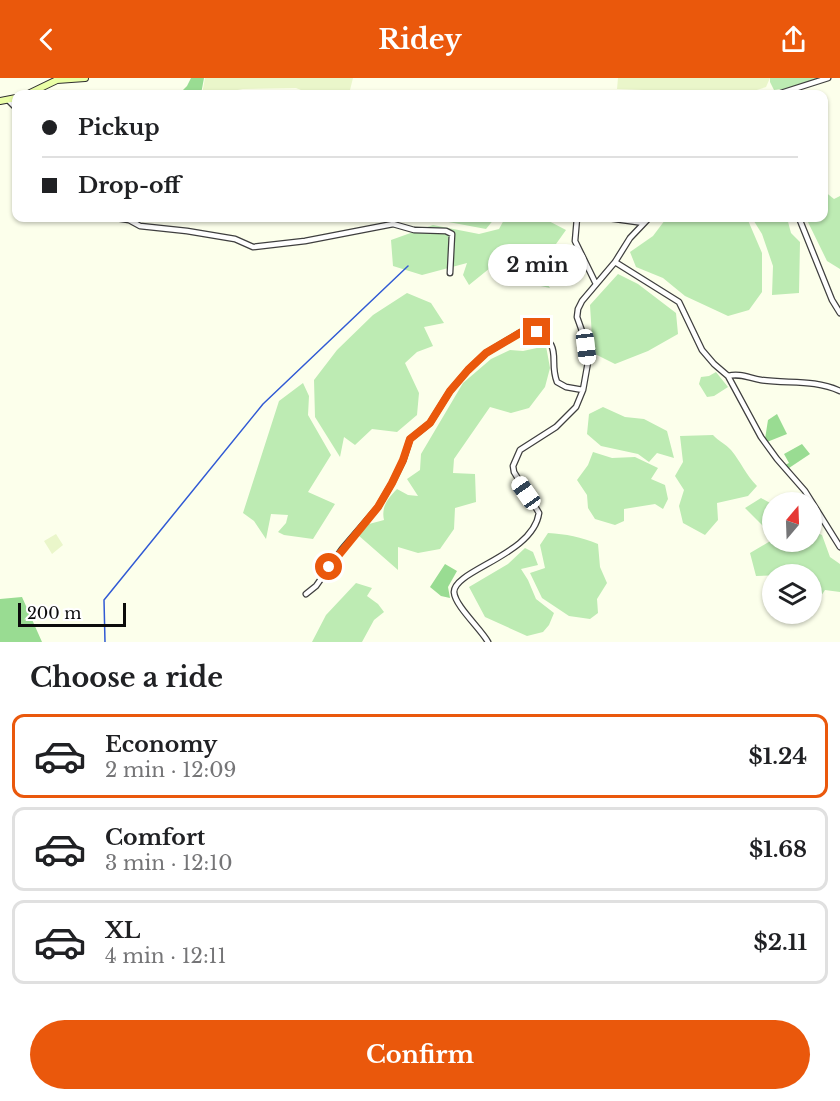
<!DOCTYPE html>
<html lang="en">
<head>
<meta charset="utf-8">
<style>
	body { margin:0; font-family:"Libre Baskerville",serif; background:#f6f6f6; color:#202124; height:100vh; display:flex; flex-direction:column; font-size:22px; white-space:nowrap }
	* { box-sizing:border-box; margin:0 }
	p { font-size:20px; color:#757577 }
	.icon { flex:none; width:33px; height:33px; fill:none; stroke:currentColor; stroke-width:2; stroke-linecap:round; stroke-linejoin:round }
	.map { position:relative; height:564px; overflow:hidden }
	.drawer { display:flex; flex-direction:column; background:#fff; flex:1 }
	.drawer>* { flex:none }
	.banner { position:absolute; left:12px; top:12px; width:816px; height:132px; border-radius:12px; box-shadow:0 2px 4px #0004; display:grid; align-content:center; height:132px; padding:0 30px; background:#fff }
	.needle { width:39px; rotate:19deg }
	.controls { position:absolute; left:762px; top:414px; display:grid; gap:12px }
	.controls a { display:grid; place-items:center; width:60px; height:60px; border-radius:50%; background:#fff; box-shadow:0 2px 4px #0004; font-size:30px }
	.scale { position:absolute; left:18px; bottom:15px; width:108px; box-sizing:border-box; padding-left:6px; border:3px solid #0c0c0c; border-top:0; font-size:16px; line-height:21px; white-space:nowrap; color:#0c0c0c; -webkit-text-stroke:4px #fff; paint-order:stroke }
	.end { position:absolute; width:27px; height:27px; margin:-14px; border:8px solid #ea580c; background:#fff; box-shadow:0 0 0 3px #fff }
	.from { border-radius:50% }
	.bubble { position:absolute; height:42px; border-radius:21px; background:#fff; box-shadow:0 2px 4px #0004; font-size:20px; font-weight:800; line-height:42px; text-align:center }
	.car { position:absolute; width:18px; height:36px; margin:-18px -9px; border-radius:8px; box-shadow:0 0 4px 2px #0007; background:linear-gradient(#fff 24%,#345 0 40%,#fff 0 76%,#345 0 86%,#fff 0) }
	.banner b { display:flex; align-items:center; gap:21px; height:57px; font-size:22px }
	.banner b+b { border-top:2px solid #e0e0e0 }
	.banner i { width:15px; height:15px; background:#202124 }
	ul { padding:0; list-style:none }
	li { display:flex; align-items:center; gap:18px; height:84px; margin:0 12px 9px; padding:0 18px; border:3px solid #e0e0e0; border-radius:12px }
	li div { flex:1 }
	li b { display:block; font-size:22px }
	li em { font-style:normal; font-weight:800 }
	li.on { border-color:#ea580c }
	li>.icon { width:54px; height:54px; stroke-width:1.5 }
	h2 { padding:0 30px; font-size:27px; line-height:72px }
	.primary-button { display:flex; gap:12px; margin-top:auto; padding:12px 30px }
	.primary-button a { flex:1; height:69px; border-radius:36px; background:#ea580c; color:#fff; font-size:24px; font-weight:800; line-height:69px; text-align:center }
	header { display:flex; justify-content:space-between; align-items:center; height:78px; padding:0 30px; background:#ea580c; color:#fff; font-size:27px; font-weight:800 }
	.map>svg:first-child { display:block }
	.farmland { fill:#eaf6ca }
	.green { fill:#bdebb3 }
	.forest { fill:#99dc92 }
	.lines { fill:none; stroke-linecap:round; stroke-linejoin:round }
	.stream { stroke:#315ad4; stroke-width:1.5 }
	.street-casing { stroke:#3f3f3f; stroke-width:7 }
	.secondary-casing { stroke:#2e2e2e; stroke-width:8 }
	.street { stroke:#fff; stroke-width:4.5 }
	.secondary { stroke:#eaffa6; stroke-width:6 }
	.route { stroke:#ea580c; stroke-width:8 }
</style>
</head>
<body>
<header><svg class="icon" aria-label="back" viewBox="0 0 24 24"><path d="M15 5l-7 7 7 7"/></svg>Ridey<svg class="icon" aria-label="share" viewBox="0 0 24 24"><path d="M12 15V3M7 8l5-5 5 5M5 13v7h14v-7"/></svg></header>
<div class="map">
<svg width="840" height="564" viewBox="0 0 840 564">
	<rect width="100%" height="100%" fill="#fcffeb"/>
	<path class="farmland" d="M 205,0 L 353,0 L 349,16 L 302,16 L 301,12 L 296,10 L 243,11 L 232,13 L 228,16 L 202,16 Z
		M 618,0 L 770,0 L 766,9 L 744,16 L 644,16 L 644,12 L 617,11 Z
		M 56,456 L 63,467 L 52,476 L 44,463 Z"/>
	<path class="green" d="M 770,0 L 818,0 C 806,10 789,10 774,12 L 770,4 Z
		M 824,113 L 834,121 L 840,118 L 840,191 L 827,183 L 806,140 L 824,140 Z
		M 427,140 L 495,140 L 486,151 Z
		M 505,140 L 543,140 L 566,152 L 556,166 L 534,169 L 526,177 L 550,210 L 518,203 L 495,186 L 469,207 L 463,197 L 467,185 L 422,197 L 393,188 L 391,162 L 433,147 L 479,156 L 499,151 Z
		M 669,140 L 747,140 L 762,175 L 762,214 L 749,232 L 728,238 L 685,218 L 663,200 L 636,189 L 630,174 L 653,158 L 665,142 Z
		M 752,140 L 787,140 L 791,155 L 800,164 L 799,215 L 772,217 L 773,188 L 762,156 Z
		M 618,196 L 638,206 L 676,235 L 678,256 L 648,273 L 615,286 L 593,275 L 590,227 Z
		M 407,215 L 431,225 L 444,245 L 424,249 L 433,268 L 417,274 L 405,285 L 419,315 L 417,337 L 397,354 L 372,351 L 355,367 L 344,359 L 340,379 L 315,339 L 314,302 L 337,272 L 373,237 Z
		M 546,268 L 550,290 L 545,309 L 529,330 L 511,335 L 490,329 L 454,381 L 453,395 L 475,396 L 476,424 L 455,430 L 454,451 L 440,471 L 418,475 L 398,469 L 398,492 L 358,457 L 369,446 L 384,442 C 381,429 388,420 397,411 L 408,417 L 418,418 L 407,401 L 420,392 L 421,376 L 463,305 L 491,281 L 510,272 L 523,273 Z
		M 716,294 L 728,309 L 714,318 L 707,319 L 699,306 L 701,299 L 709,298 Z
		M 303,305 L 309,318 L 308,337 L 331,377 L 308,414 L 335,426 L 313,461 L 284,457 L 278,454 L 286,445 L 288,437 L 271,436 L 266,461 L 254,443 L 243,435 L 279,323 Z
		M 603,329 L 625,339 L 644,341 L 667,353 L 674,380 L 657,375 L 649,384 L 638,376 L 601,368 L 587,356 L 589,336 Z
		M 713,357 C 718,363 726,366 731,372 C 741,384 746,397 757,408 L 748,418 L 717,425 L 718,442 L 705,457 L 683,445 L 679,428 L 684,412 L 675,398 L 683,384 L 680,358 Z
		M 593,374 L 612,380 L 635,379 L 658,390 L 651,401 L 665,407 L 668,421 L 663,431 L 655,426 L 624,431 L 624,443 L 615,447 L 595,441 L 588,430 L 587,417 L 577,402 L 588,387 Z
		M 761,420 L 772,426 L 772,457 L 745,430 Z
		M 812,453 L 822,457 L 830,479 L 840,486 L 840,514 L 825,512 L 812,532 L 812,496 L 756,498 L 750,475 L 772,462 L 772,464 L 812,464 Z
		M 548,455 C 566,456 581,459 598,466 L 600,489 L 607,505 L 597,521 L 598,535 L 590,541 L 569,538 L 542,520 L 530,495 L 545,490 L 540,467 Z
		M 525,470 L 533,474 L 538,487 L 521,491 L 528,502 L 536,521 L 554,535 L 549,547 L 543,554 L 527,558 L 485,539 L 469,509 L 508,486 Z
		M 356,505 L 372,510 L 367,518 L 378,526 L 384,534 L 374,542 L 362,564 L 312,564 L 326,537 Z"/>
	<path class="forest" d="M 191,0 L 204,0 L 201,16 L 179,16 L 187,8 Z
		M 276,12 L 299,13 L 299,16 L 231,16 L 243,13 Z
		M 777,336 L 787,356 L 767,364 L 765,361 L 768,342 Z
		M 802,366 L 810,376 L 789,390 L 785,387 L 789,385 L 784,376 Z
		M 445,486 L 457,493 L 448,509 L 450,520 L 441,518 L 430,509 Z
		M 22,519 L 42,564 L 0,564 L 0,521 Z"/>
	<g class="lines">
		<path class="stream" d="M 105,564 L 104,522 L 263,326 L 408,188"/>
		<defs>
			<path id="street" d="M 778,16 L 828,0
				M 8,22 L 16,30
				M 116,140 L 129,142 L 140,148 L 187,153 L 235,161 L 253,169 L 305,163 L 393,146 L 414,152 L 446,153 L 452,156 L 450,195
				M 577,140 L 575,163 L 596,206
				M 608,140 L 644,145
				M 799,140 L 832,222 L 840,235
				M 615,184 L 679,224 L 702,272 L 714,286 L 728,298 L 761,359 L 777,381 L 805,413 L 840,469
				M 728,298 C 740,295 749,300 761,302 C 788,306 814,301 840,313
				M 306,516 L 316,508 L 342,471 L 378,429 L 392,405 L 403,383 L 410,361 L 430,345 L 450,313 L 468,292 L 486,275 L 521,254 L 533,252 C 565,268 548,281 557,304 L 566,309 L 583,312
				M 488,564 C 481,551 455,528 454,514 C 454,492 533,477 539,435 L 514,394 L 513,388 L 520,372 L 556,349 L 576,329 L 583,312 L 588,284 L 582,253 L 577,239 L 578,231 L 582,223 L 615,184 L 630,160 L 649,140"/>
			<path id="secondary" d="M 28,16 L 57,2 L 85,0
				M 0,23 L 16,20"/>
		</defs>
		<use href="#street" class="street-casing"/>
		<use href="#secondary" class="secondary-casing"/>
		<use href="#street" class="street"/>
		<use href="#secondary" class="secondary"/>
	</g>
	<g class="lines">
		<path class="route" d="M 329,489 L 378,429 L 392,405 L 403,382 L 410,361 L 430,345 L 450,313 L 468,292 L 486,275 L 520,255 L 527,252 L 537,254"/>
	</g>
</svg>
<div class="controls">
<a><svg class="needle" viewBox="-14 -14 28 28"><path d="M0-13l5 13h-10z" fill="#e53935"/><path d="M0 13l5-13h-10z" fill="#757577"/></svg></a>
<a><svg class="icon" aria-label="layers" viewBox="0 0 24 24"><path d="M12 4l9 5-9 5-9-5zM3 14l9 5 9-5"/></svg></a>
</div>
<div class="scale">200 m</div>
<i class="end from" style="left:329px;top:489px"></i>
<i class="end" style="left:537px;top:254px"></i>
<div class="bubble" style="left:488px;top:166px;width:99px">2 min</div>
<i class="car" style="left:586px;top:269px;rotate:173deg"></i>
<i class="car" style="left:526px;top:415px;rotate:325deg"></i>
<div class="banner">
<b><i class="from"></i>Pickup</b>
<b><i></i>Drop-off</b>
</div>
</div>
<section class="drawer">
<h2>Choose a ride</h2>
<ul>
<li class="on"><svg class="icon" aria-label="car" viewBox="0 0 24 24"><path d="M5 17H2v-5l4-1 3-4h7l3 4 3 1v5h-3M9 17h6M6 11h13"/><circle cx="7" cy="17" r="2"/><circle cx="17" cy="17" r="2"/></svg><div><b>Economy</b><p>2 min · 12:09</p></div><em>$1.24</em></li>
<li><svg class="icon" aria-label="car" viewBox="0 0 24 24"><path d="M5 17H2v-5l4-1 3-4h7l3 4 3 1v5h-3M9 17h6M6 11h13"/><circle cx="7" cy="17" r="2"/><circle cx="17" cy="17" r="2"/></svg><div><b>Comfort</b><p>3 min · 12:10</p></div><em>$1.68</em></li>
<li><svg class="icon" aria-label="car" viewBox="0 0 24 24"><path d="M5 17H2v-5l4-1 3-4h7l3 4 3 1v5h-3M9 17h6M6 11h13"/><circle cx="7" cy="17" r="2"/><circle cx="17" cy="17" r="2"/></svg><div><b>XL</b><p>4 min · 12:11</p></div><em>$2.11</em></li>
</ul>
<div class="primary-button"><a>Confirm</a></div>
</section>
</body>
</html>
